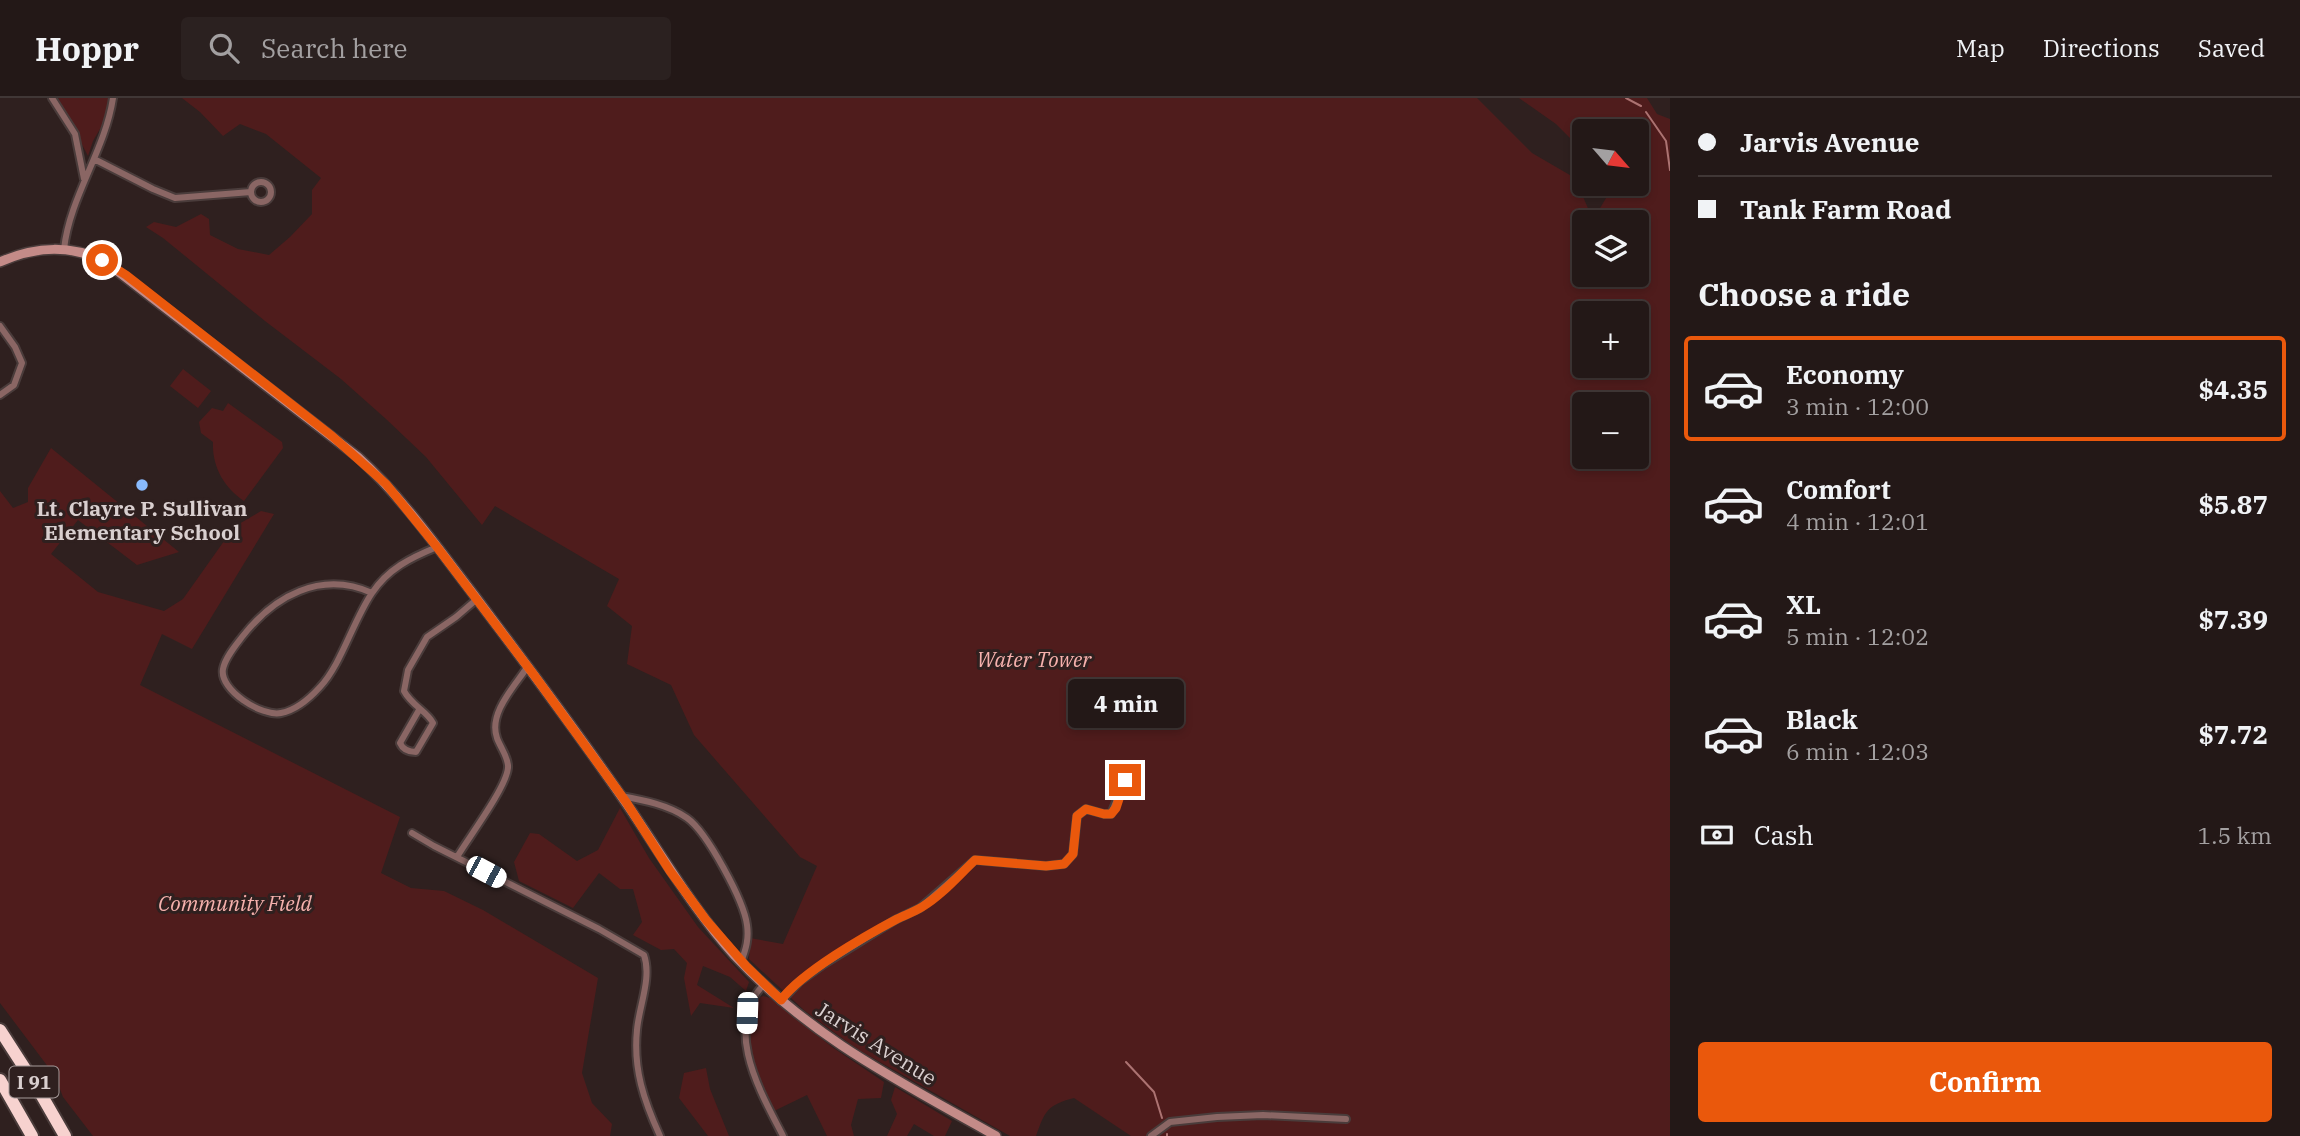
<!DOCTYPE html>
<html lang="en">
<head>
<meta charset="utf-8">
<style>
	body { margin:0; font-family:"IBM Plex Serif",serif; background:#2b2120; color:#f1f3f6; height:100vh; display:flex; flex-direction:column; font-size:26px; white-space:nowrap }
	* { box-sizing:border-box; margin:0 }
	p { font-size:23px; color:#a3a0a1 }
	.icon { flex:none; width:38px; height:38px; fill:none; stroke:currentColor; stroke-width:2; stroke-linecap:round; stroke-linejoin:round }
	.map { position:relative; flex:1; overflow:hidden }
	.details { display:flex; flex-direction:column; background:#231817; width:630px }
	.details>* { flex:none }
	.hud { display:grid; align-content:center; height:154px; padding:0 28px; background:#231817 }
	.needle { width:46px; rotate:118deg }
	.controls { position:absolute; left:1572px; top:21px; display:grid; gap:14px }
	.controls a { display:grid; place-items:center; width:77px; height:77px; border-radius:7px; background:#231817; box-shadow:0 4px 10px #0003,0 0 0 2px #403736; font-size:35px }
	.end { position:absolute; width:32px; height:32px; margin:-16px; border:9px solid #ea580c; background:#fff; box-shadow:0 0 0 4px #fff }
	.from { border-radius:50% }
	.bubble { position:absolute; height:49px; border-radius:7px; background:#231817; box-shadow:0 4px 10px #0003,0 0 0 2px #403736; font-size:23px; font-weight:800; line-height:49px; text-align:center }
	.car { position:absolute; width:21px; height:42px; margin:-21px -10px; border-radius:9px; box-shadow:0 0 5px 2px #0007; background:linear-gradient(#fff 24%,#345 0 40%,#fff 0 76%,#345 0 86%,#fff 0) }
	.hud b { display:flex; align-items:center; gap:24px; height:66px; font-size:26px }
	.hud b+b { border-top:2px solid #403736 }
	.hud i { width:18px; height:18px; background:#f1f3f6 }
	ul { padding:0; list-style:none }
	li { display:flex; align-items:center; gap:21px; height:105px; margin:0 14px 10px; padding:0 14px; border:4px solid transparent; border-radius:7px }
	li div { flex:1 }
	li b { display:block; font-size:26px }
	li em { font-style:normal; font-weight:800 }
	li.selected { border-color:#ea580c }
	li>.icon { width:63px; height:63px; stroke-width:1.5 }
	h2 { padding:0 28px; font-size:32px; line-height:84px }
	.pay { display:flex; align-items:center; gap:18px; height:77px; padding:0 28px; font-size:26px }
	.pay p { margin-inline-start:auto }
	.action { display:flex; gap:14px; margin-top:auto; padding:14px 28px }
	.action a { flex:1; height:80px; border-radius:7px; background:#ea580c; color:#fff; font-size:28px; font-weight:800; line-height:80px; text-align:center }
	header { display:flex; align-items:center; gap:42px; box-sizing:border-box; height:98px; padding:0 35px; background:#231817; border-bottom:2px solid #403736 }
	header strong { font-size:33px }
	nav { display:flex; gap:38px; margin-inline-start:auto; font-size:24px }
	.search { width:490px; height:63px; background:#2b2120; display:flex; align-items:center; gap:18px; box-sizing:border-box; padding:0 24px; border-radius:7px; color:#a3a0a1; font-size:26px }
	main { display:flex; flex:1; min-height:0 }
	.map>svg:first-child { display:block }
	.green { fill:#4f1c1c; fill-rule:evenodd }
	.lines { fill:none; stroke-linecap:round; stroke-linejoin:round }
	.stream { stroke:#ac7372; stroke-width:2 }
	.street-casing { stroke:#4a3c3b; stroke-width:10 }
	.secondary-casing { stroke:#4a3c3b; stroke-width:12 }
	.highway-casing { stroke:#4a3c3b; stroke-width:16 }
	.street { stroke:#8a6664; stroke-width:6 }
	.secondary { stroke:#c48b88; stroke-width:9 }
	.highway { stroke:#f7d2cf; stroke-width:12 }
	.route { stroke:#ea580c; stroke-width:9 }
	.poi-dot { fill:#89bafc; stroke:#2f201f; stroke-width:2.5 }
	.labels { text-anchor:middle; stroke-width:6; stroke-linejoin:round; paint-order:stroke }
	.shield { fill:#2f201f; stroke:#a69a9a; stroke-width:2 }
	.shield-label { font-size:19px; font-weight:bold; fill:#d9cfcf }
	.poi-label { font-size:21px; font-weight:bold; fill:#d9cfcf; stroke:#2f201f }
	.park-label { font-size:21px; font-style:italic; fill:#f6b1ad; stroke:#2f201f }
	.street-label { font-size:21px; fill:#d9cfcf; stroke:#2f201f }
</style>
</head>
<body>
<header>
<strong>Hoppr</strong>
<div class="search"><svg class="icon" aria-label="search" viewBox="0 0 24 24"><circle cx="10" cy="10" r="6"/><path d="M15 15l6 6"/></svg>Search here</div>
<nav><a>Map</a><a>Directions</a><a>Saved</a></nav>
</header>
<main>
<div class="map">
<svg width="1670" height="1038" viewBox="0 0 1670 1038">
	<rect width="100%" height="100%" fill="#2f201f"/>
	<path class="green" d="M 58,0 L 118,0 L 93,43 L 88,58 Z
		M 182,0 L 1477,0 L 1532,55 L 1575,80 L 1593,122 L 1612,90 L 1609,86 L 1636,86 L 1636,33 L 1628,30 L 1626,33 L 1584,33 L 1584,54 L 1556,26 L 1519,0 L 1647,0 L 1657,16 L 1670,21 L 1670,1038 L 1131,1038 L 1074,1000 C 1047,1007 1045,1013 1036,1038 L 1010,1038 L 857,951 L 805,913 L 749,861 L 750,840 L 783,846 L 817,768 L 800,759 L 694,637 L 671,587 L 627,566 L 632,528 L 607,508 L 619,481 L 495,408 L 482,427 L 426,359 L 386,321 L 341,281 L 265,223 L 163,140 L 146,129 L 154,124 L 176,129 L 201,116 L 209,121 L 210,137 L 238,151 L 269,157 L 290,139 L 312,116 L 312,92 L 321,80 L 266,36 L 240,26 L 223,38 L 200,14 ZM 1584,124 L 1636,124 L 1636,177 L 1584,177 ZM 1584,215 L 1636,215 L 1636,268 L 1584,268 ZM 1584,306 L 1636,306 L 1636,359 L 1584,359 Z
		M 183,271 L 211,293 L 198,310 L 170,288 Z
		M 228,305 L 282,344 L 283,350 L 244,403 C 224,389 212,369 213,344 L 201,335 L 199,324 L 212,310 L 223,313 Z
		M 51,350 L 179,454 L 137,467 L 78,422 L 51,456 L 98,494 L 164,513 L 183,501 L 234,429 L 261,413 L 274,416 L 192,551 L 162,536 L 140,587 L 400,719 L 381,775 L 411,790 L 444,793 L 483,812 L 598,880 L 582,975 L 592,1005 L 612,1026 L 610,1038 L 93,1038 L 63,999 L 55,978 L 0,905 L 0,393 L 13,410 L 28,404 L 28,390 Z
		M 620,710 L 649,760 L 698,829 L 749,884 L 746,893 L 730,879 L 703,868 L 697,887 L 734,910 L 700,905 L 691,918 L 684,880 L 687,865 L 674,851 L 661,852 L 633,837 L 642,824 L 633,791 L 620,791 L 599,775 L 573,810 L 519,783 L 514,764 L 530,735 L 539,736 L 577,763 L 598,752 Z
		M 763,898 L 770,900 L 832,949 L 884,984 L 881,1000 L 858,1001 L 851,1027 L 854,1038 L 827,1038 L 807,997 L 774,1013 C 754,982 741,938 755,901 Z
		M 706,970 L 710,991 L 729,1038 L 708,1038 L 679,1000 L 684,975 Z
		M 895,989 L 952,1023 L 945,1038 L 934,1038 L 914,1026 L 907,1038 L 887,1038 L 897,1016 L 891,1002 Z"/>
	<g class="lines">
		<path class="stream" d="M 1626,0 L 1641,8
			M 1646,14 L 1666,43 L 1670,72
			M 1126,964 L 1154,994 L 1162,1020
			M 1167,1036 L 1167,1038"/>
		<defs>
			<path id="street" d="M 52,0 L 75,36 L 84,81
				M 94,61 L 153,91 L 175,100 L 251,94
				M251 94a10 10 0 1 1 20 0a10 10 0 1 1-20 0Z
				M 64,151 C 70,98 105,53 113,0
				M 0,228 L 15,249 L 22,265 L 14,287 L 0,297
				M 372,495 C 353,523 341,567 320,589 C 310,600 297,612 281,615 C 262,619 219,592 223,571 C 225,560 235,548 242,539 C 274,498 321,472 372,495 C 388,471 410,460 437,449
				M 419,612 L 400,645 C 403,652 409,654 416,654 L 433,625 C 427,613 412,608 404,593 L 408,572 L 427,539 L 456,519 L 477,501
				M 621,698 C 643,702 669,707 687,720 C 707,734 744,803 747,827 C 749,841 746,851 741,864
				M 412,735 L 434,748 L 599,831 L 644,857 C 652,880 639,908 637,932 C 633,971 644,1003 660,1038
				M 457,759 C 469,739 506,690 508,670 C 509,660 500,649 497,640 C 488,615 515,588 528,568
				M 764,886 C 722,930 761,995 783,1038
				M 781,903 L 799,884 L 824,866 L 895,822 L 920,810 L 975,762 L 1046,768 L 1064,766 L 1073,756 L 1077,718 L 1086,711 L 1104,716 L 1111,716 L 1124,685 L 1125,674
				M 1151,1038 L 1170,1024 L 1217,1019 L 1263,1017 L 1346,1021"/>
			<path id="secondary" d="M 0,164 C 35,148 73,146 107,165 L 358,359 C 402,399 437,449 474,497 C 525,565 576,632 624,702 C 661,755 692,810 735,858 C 813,941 899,983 996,1038"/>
			<path id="highway" d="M 0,932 L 38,991 L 65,1038
				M 0,982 L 32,1038"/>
		</defs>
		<use href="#street" class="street-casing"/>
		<use href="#secondary" class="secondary-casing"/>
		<use href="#highway" class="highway-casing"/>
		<use href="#street" class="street"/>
		<use href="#secondary" class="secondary"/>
		<use href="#highway" class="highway"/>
	</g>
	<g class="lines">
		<path class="route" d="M 102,162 L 126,177 L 332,338 L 386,386 L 437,449 L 534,577 L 626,704 L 670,773 L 706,822 L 746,868 L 781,902 C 802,874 865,838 897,821 C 905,817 914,814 922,809 C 942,797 958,778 975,762 L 1046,768 L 1064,766 L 1073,756 L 1077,718 L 1086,711 L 1104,716 L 1111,716 L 1116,710 L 1125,682"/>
	</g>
	<circle class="poi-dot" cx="142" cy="387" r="7"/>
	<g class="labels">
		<rect class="shield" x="9.5" y="968.5" width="49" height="31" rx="5"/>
		<g class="shield-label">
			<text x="34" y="991">I 91</text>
		</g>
		<g class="poi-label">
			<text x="142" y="418">Lt. Clayre P. Sullivan<tspan x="142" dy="24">Elementary School</tspan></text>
		</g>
		<g class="park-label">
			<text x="1034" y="569">Water Tower</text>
			<text x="235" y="813">Community Field</text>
		</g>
		<g class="street-label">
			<text transform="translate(876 946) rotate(32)" y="7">Jarvis Avenue</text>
		</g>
	</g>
</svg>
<div class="controls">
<a><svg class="needle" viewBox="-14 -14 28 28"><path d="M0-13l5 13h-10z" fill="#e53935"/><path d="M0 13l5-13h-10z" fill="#a3a0a1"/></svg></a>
<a><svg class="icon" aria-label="layers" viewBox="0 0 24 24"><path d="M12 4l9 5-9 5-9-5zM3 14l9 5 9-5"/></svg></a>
<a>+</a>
<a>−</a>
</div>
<i class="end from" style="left:102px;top:162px"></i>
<i class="end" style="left:1125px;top:682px"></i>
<div class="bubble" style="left:1068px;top:581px;width:116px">4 min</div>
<i class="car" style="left:486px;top:774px;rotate:118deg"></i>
<i class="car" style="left:747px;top:915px;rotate:182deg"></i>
</div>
<section class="details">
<div class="hud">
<b><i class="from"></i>Jarvis Avenue</b>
<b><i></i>Tank Farm Road</b>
</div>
<h2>Choose a ride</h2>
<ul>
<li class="selected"><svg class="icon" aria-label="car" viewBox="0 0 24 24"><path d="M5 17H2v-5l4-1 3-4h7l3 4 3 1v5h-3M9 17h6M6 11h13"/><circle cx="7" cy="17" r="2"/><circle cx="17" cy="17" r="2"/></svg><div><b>Economy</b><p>3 min · 12:00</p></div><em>$4.35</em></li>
<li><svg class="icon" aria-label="car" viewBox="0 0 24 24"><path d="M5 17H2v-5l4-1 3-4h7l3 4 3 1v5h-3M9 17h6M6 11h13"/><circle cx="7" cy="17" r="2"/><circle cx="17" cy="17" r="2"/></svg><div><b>Comfort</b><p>4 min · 12:01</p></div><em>$5.87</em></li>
<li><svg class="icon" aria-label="car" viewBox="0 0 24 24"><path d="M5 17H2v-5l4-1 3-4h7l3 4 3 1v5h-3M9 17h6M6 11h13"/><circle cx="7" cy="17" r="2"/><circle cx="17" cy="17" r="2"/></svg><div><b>XL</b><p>5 min · 12:02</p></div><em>$7.39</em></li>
<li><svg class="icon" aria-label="car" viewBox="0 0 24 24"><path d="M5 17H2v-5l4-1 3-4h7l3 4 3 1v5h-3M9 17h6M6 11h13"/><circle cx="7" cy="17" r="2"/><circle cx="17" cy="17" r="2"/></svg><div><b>Black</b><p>6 min · 12:03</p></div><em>$7.72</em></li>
</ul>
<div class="pay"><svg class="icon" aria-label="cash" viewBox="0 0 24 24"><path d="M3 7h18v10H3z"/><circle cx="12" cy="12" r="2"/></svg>Cash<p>1.5 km</p></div>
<div class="action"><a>Confirm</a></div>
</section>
</main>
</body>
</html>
